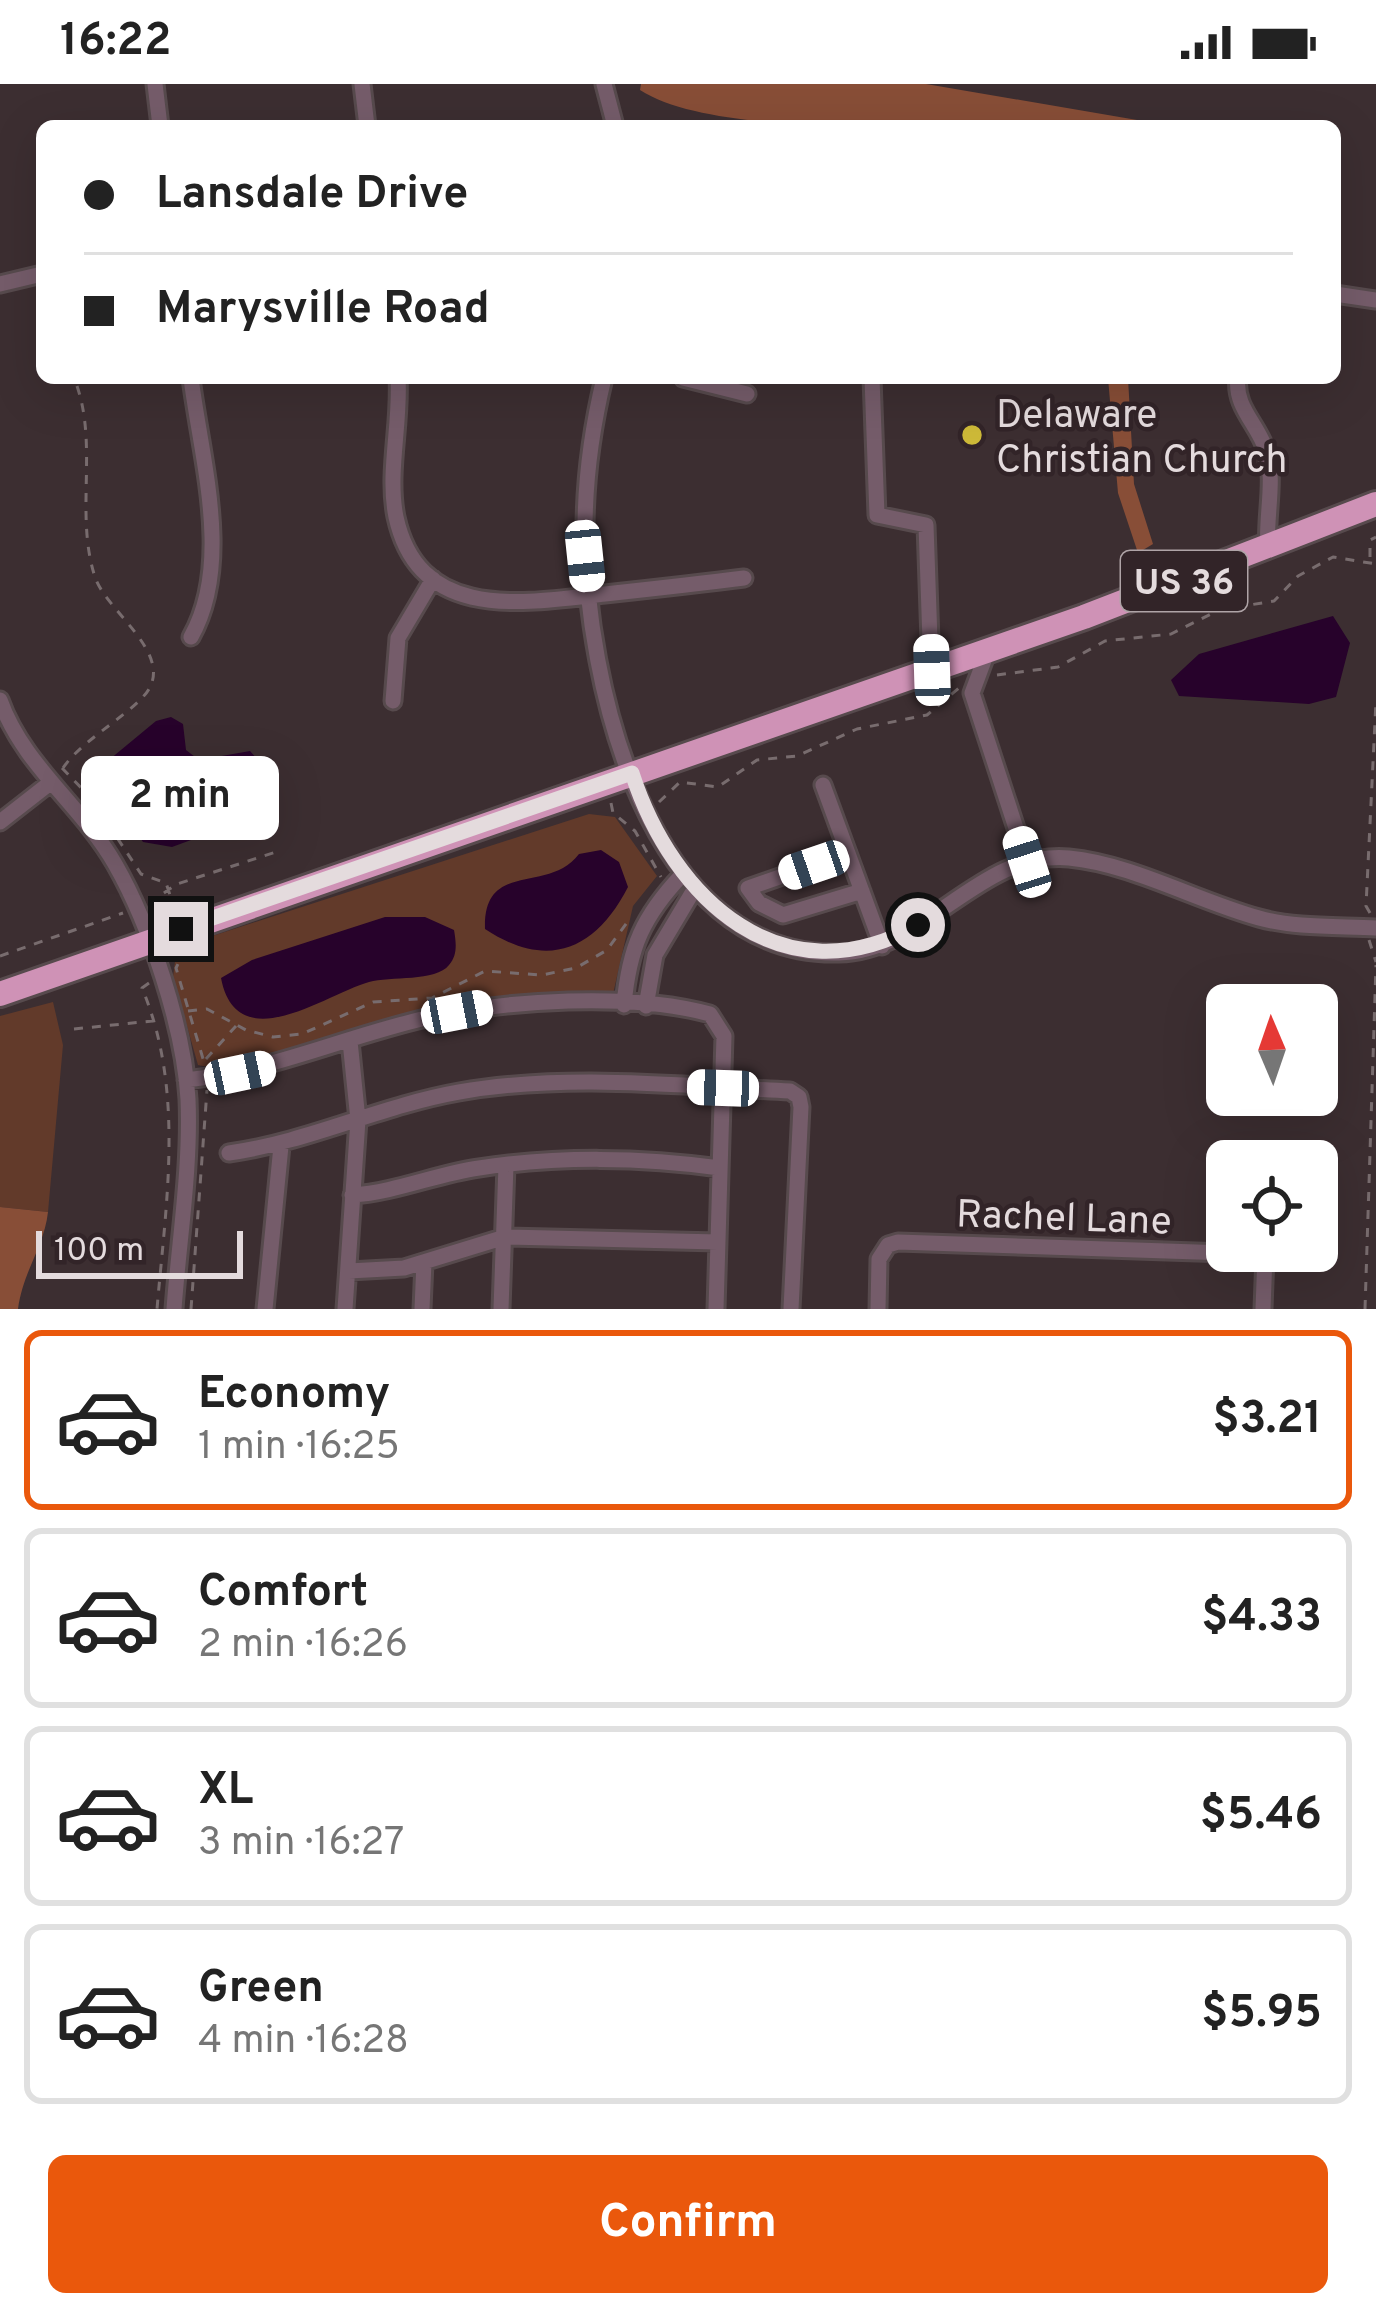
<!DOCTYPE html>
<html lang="en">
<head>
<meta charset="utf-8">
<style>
	body { margin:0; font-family:Overpass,sans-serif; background:#f6f6f6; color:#222; height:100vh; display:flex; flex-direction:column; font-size:45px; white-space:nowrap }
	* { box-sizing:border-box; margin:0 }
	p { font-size:39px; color:#767676 }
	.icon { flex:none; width:66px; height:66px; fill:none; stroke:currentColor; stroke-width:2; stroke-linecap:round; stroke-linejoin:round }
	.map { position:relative; height:1225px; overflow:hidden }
	.panel { display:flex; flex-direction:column; background:#fff; flex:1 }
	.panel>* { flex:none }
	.banner { position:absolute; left:36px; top:36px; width:1305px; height:264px; border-radius:18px; box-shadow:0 12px 48px #0002; display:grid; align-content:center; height:264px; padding:0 48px; background:#fff }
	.needle { width:78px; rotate:358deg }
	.fabs { position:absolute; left:1206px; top:900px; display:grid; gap:24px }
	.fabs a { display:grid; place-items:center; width:132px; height:132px; border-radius:18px; background:#fff; box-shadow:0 12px 48px #0002; font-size:60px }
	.scale { position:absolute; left:36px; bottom:30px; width:207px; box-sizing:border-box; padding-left:12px; border:6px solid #e4dbdd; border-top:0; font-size:33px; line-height:42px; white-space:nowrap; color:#e4dbdd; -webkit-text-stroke:9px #322428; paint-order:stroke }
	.end { position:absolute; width:54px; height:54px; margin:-27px; border:15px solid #e4dbdd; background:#111; box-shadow:0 0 0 6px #111 }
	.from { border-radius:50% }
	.bubble { position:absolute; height:84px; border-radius:18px; background:#fff; box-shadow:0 12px 48px #0002; font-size:39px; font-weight:700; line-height:84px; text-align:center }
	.car { position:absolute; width:36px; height:72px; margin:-36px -18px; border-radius:15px; box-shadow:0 0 9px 3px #0007; background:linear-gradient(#fff 24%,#345 0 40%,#fff 0 76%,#345 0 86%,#fff 0) }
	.banner b { display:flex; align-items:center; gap:42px; height:114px; font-size:45px }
	.banner b+b { border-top:3px solid #e0e0e0 }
	.banner i { width:30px; height:30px; background:#222 }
	ul { padding:21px 0 0; list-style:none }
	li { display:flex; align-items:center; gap:36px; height:180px; margin:0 24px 18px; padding:0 24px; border:6px solid #e0e0e0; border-radius:18px }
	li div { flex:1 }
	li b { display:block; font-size:45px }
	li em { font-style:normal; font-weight:700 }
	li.current { border-color:#ea580c }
	li>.icon { width:108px; height:108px; stroke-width:1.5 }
	.primary-button { display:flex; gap:24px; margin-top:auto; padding:24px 48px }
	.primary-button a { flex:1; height:138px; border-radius:18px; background:#ea580c; color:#fff; font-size:48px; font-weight:700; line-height:138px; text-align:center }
	.status { display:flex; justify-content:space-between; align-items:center; height:84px; padding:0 60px; background:#fff; direction:ltr }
	.status svg { height:33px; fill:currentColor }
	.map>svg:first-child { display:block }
	.green { fill:#623a2a }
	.forest { fill:#884e37 }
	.water { fill:#27022b }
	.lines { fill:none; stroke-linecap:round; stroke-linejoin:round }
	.minor-casing { stroke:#574a4d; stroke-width:21 }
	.highway-casing { stroke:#574a4d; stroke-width:30 }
	.path { stroke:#786c6e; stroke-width:3; stroke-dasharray:9 9; stroke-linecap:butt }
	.minor { stroke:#755c6a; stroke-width:15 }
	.highway { stroke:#cf92b6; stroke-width:24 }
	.route { stroke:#e4dbdd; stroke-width:15 }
	.poi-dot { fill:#cdb938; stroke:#322428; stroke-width:4.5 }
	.labels { text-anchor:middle; stroke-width:9; stroke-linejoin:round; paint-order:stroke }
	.shield { fill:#322428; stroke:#afa4a7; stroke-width:3 }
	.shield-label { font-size:36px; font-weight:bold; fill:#e4dbdd }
	.poi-label { font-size:39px; fill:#e4dbdd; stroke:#322428; text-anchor:start }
	.street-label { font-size:39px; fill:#e4dbdd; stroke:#322428 }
</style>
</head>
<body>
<div class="status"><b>16:22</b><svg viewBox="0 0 49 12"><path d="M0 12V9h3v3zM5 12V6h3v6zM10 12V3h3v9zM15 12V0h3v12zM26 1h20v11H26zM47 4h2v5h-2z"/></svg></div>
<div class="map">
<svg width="1376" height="1225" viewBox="0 0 1376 1225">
	<rect width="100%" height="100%" fill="#3c2e31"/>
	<path class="green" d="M 589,730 L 615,733 L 657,792 L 633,822 L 613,910 C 549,912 483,912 420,927 C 359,942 258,994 198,981 L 173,893 L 176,870 L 200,856 Z
		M 53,918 L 63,961 L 48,1128 L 0,1123 L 0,932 Z"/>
	<path class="forest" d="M 641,0 L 926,0 L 1172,42 L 978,42 C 952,35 933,42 905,42 C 835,42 697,43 640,6 Z
		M 1108,294 L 1128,294 L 1134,400 L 1153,460 L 1138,469 L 1118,409 Z
		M 0,1123 L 48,1128 C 44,1163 23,1187 18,1225 L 0,1225 Z"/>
	<path class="water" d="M 1333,532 L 1350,559 L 1336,613 L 1309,620 L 1179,612 L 1171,596 L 1199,570 Z
		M 171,633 L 183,640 L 186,666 L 199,676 L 250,667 L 258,676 L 251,734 L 172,763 L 143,758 L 99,695 L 98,685 L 156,637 Z
		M 601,766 L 619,778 L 628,803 C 595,867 547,886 485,845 C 483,775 548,811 579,770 Z
		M 385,833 L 425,833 L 454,846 C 456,858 458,871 449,881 C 436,898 390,892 369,898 C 328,909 237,977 221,894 L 252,876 Z"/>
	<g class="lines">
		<defs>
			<path id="minor" d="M 155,0 L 160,42
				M 362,0 L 367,42
				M 604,0 L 615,42
				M 0,200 L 42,190
				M 1335,210 L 1376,216
				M 191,294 C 201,374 233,479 191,553
				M 398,294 C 401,339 387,389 396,433 C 419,539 525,519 605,510 C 651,505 697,500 744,494
				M 604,294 C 592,344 585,395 585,446 C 585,595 647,874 839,869 C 926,867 979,766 1069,774 C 1132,780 1197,817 1259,834 C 1295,844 1338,842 1376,844
				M 683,294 L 747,310
				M 872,294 L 877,431 L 926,441 L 931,586
				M 1238,294 C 1234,323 1258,340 1266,366 C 1276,396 1265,434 1268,465
				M 988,566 L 972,609 L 1027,778
				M 0,616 C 23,681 81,721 115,780 C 150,841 184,944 188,1015 C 191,1084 179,1156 174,1225
				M 393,617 L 398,554 L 433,495
				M 823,701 L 882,862
				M 0,738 L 50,699
				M 848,769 L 748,804 L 759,819 L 783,831 L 862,807
				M 624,921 C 629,864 643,832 682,791
				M 646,922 L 655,871 L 695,804
				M 186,996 C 271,987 344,953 426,934 C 507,916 630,908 710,930 L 724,952 L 716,1225
				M 229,1069 C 308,1058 380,1022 459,1008 C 567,989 681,1002 790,1007 L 799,1013 L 801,1023 L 791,1225
				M 352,1111 C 397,1108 436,1090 479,1084 C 556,1072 643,1073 720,1084
				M 349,1187 L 404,1184 L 505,1153 L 718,1158
				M 265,1225 L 281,1062
				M 345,1225 L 358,1036 L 350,957
				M 422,1225 L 424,1178
				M 501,1225 L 506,1081
				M 878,1225 L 879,1175 L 888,1161 L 898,1158 L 1317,1172
				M 1263,1225 L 1265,1171"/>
			<path id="highway" d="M 0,910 L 1084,533 L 1376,420"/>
		</defs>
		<use href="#minor" class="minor-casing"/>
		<use href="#highway" class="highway-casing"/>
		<path class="path" d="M 1370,473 L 1370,456 L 1376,453
			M 997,591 L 1058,583 L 1105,557 L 1171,550 L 1219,526 L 1274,517 L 1298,492 L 1333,473 L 1376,480
			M 62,684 L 91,714 L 141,790 L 166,799 L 175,826
			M 63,684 C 83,654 139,626 150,603 C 169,566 105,525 95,493 C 74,429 100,357 74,294
			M 659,718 L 680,698 L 718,703 L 757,676 L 797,672 L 857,645 L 927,631 L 959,604
			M 611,719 L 613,729 L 635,747 L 661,793
			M 149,819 L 177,800 L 276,768
			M 1370,829 L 1366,822 L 1376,617
			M 1369,856 L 1376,878
			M 186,864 L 176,884 L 204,978
			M 0,872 L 123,829
			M 149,899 L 142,904 C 185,1006 166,1118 157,1225
			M 188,927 L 207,925 L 246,946 L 273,953 L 302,950 L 373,918 L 432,914 L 485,887 L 542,891 L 576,884 L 607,866 L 631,833
			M 74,945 L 162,936
			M 206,975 L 236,942
			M 191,1225 L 207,1006
			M 1365,1225 L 1376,881"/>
		<use href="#minor" class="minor"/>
		<use href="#highway" class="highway"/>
	</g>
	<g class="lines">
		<path class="route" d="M 181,845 L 632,689 C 673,816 783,917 918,841"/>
	</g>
	<circle class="poi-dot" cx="972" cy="351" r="12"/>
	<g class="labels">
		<rect class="shield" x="1121" y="467" width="126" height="60" rx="9"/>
		<g class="shield-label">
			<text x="1184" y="510">US 36</text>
		</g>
		<g class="poi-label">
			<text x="996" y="343">Delaware<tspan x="996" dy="45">Christian Church</tspan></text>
		</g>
		<g class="street-label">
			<text transform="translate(1064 1132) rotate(2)" y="14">Rachel Lane</text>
		</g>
	</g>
</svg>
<div class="fabs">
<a><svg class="needle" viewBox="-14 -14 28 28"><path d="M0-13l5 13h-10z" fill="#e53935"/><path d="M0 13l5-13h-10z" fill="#767676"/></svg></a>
<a><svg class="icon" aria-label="locate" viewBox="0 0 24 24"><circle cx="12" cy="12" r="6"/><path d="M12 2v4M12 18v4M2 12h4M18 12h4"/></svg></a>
</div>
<div class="scale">100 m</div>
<i class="end from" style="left:918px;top:841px"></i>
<i class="end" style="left:181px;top:845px"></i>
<div class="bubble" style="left:81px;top:672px;width:198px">2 min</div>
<i class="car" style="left:585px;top:472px;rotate:174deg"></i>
<i class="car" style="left:932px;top:586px;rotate:358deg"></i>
<i class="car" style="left:1027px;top:778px;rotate:342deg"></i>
<i class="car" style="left:814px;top:781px;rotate:251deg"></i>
<i class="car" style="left:457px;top:928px;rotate:79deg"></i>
<i class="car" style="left:240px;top:989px;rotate:78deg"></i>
<i class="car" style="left:723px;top:1004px;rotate:272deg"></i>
<div class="banner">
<b><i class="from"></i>Lansdale Drive</b>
<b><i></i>Marysville Road</b>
</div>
</div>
<section class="panel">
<ul>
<li class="current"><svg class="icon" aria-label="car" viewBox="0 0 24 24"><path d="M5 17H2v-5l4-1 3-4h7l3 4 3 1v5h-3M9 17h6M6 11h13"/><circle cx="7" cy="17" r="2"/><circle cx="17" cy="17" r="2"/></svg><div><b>Economy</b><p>1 min · 16:25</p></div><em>$3.21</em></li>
<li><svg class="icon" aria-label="car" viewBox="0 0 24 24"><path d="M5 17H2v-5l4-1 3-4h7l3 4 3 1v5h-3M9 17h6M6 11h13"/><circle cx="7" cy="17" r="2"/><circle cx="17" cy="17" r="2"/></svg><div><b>Comfort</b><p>2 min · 16:26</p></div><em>$4.33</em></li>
<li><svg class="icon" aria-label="car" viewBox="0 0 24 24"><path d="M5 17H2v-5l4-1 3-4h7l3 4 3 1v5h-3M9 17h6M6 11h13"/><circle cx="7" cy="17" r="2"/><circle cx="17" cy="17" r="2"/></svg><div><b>XL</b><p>3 min · 16:27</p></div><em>$5.46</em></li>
<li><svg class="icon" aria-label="car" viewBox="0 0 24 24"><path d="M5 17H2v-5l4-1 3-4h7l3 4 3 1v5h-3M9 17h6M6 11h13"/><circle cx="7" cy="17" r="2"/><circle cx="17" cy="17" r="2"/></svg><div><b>Green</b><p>4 min · 16:28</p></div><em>$5.95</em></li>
</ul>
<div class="primary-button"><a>Confirm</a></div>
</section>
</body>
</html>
